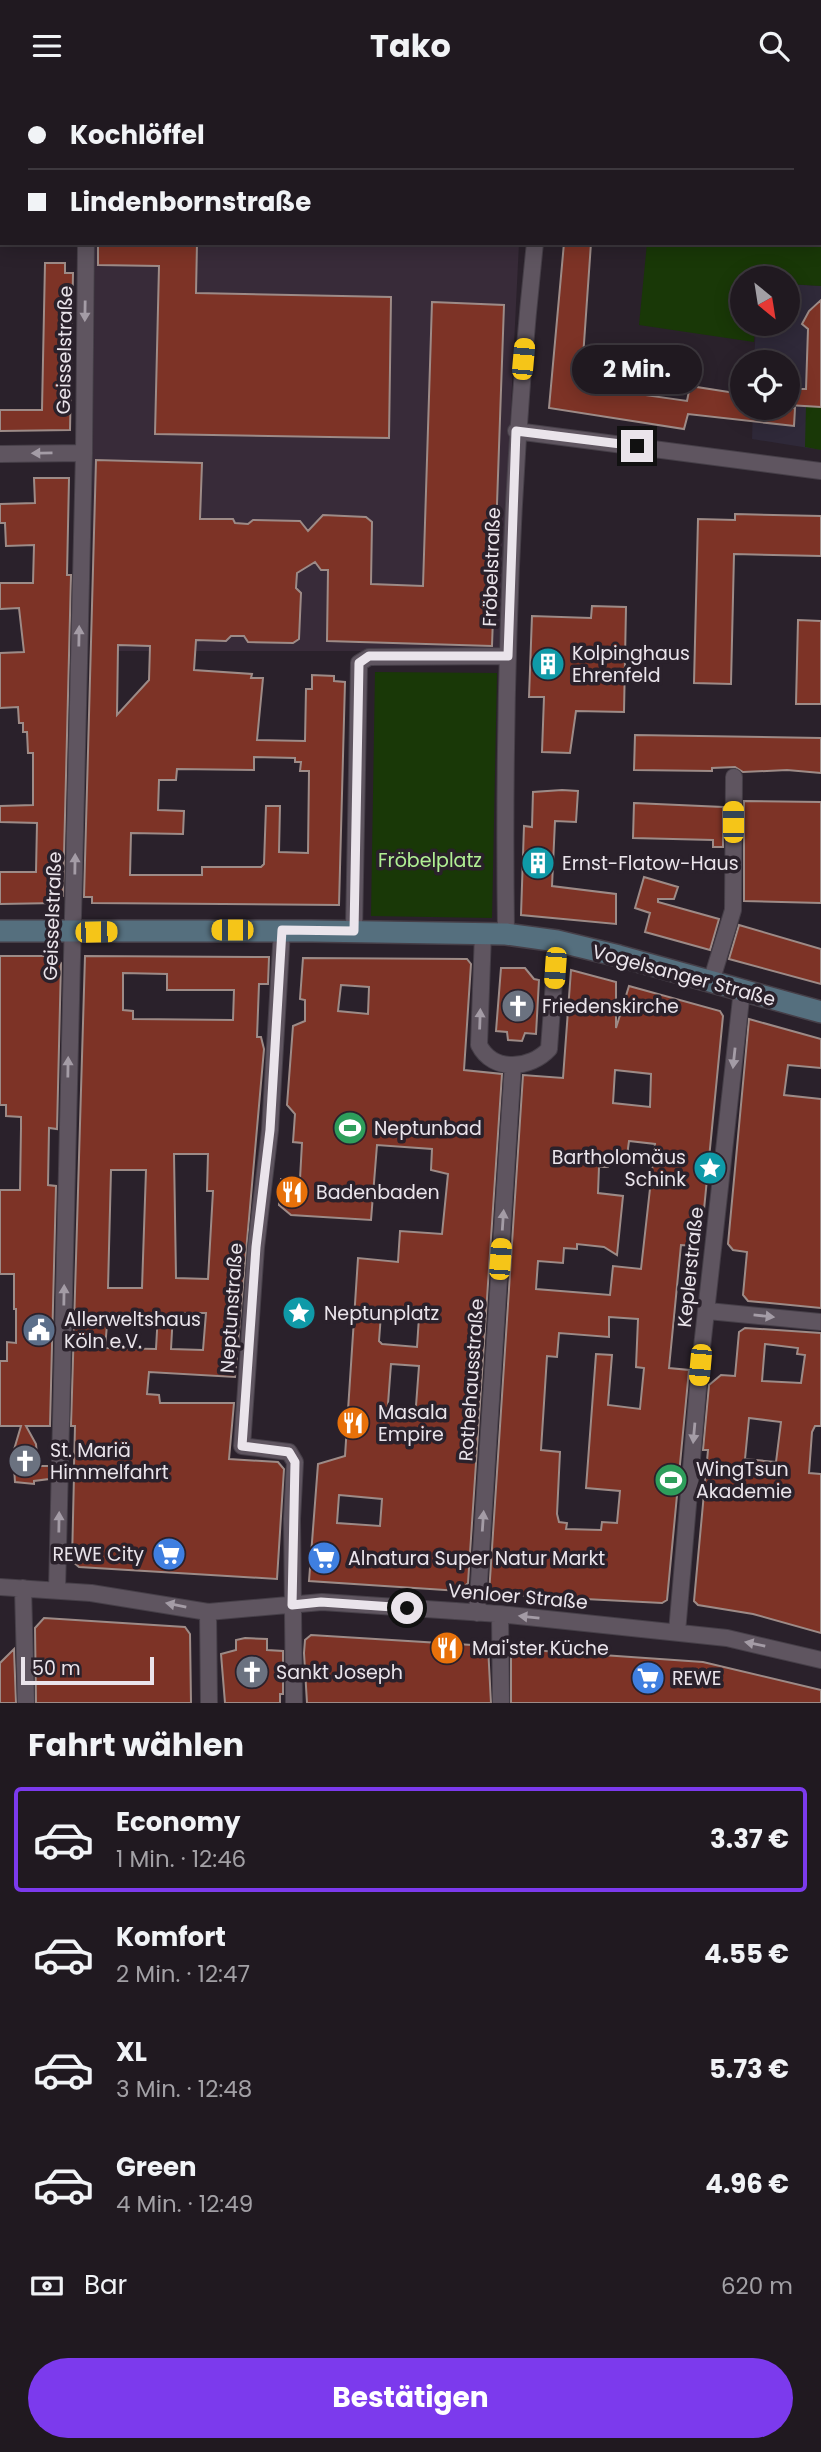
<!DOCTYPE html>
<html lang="de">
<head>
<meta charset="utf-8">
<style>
	body { margin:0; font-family:Poppins,sans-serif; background:#282229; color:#f1f3f6; height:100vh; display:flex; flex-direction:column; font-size:26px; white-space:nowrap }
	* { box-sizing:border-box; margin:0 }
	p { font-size:23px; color:#a2a0a5 }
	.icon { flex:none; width:38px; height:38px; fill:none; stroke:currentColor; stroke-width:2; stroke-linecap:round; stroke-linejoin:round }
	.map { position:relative; height:1612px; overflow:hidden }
	.side { display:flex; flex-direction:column; background:#201920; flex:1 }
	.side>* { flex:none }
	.guide { position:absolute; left:0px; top:0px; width:822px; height:154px; box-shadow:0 4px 18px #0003,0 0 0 2px #3d383e; display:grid; align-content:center; height:154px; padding:0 28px; background:#201920 }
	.needle { width:46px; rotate:150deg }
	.tools { position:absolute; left:730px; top:175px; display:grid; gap:14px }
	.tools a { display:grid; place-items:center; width:70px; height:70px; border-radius:50%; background:#201920; box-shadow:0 4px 18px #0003,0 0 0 2px #3d383e; font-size:35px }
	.scale { position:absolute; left:21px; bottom:18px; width:133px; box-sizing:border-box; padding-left:7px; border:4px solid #eae4eb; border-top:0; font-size:19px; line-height:24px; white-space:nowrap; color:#eae4eb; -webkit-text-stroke:5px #2a212b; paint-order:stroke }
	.end { position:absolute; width:32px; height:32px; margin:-16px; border:9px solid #eae4eb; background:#111; box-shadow:0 0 0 4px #111 }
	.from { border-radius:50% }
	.bubble { position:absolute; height:49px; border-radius:24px; background:#201920; box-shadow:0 4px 18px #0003,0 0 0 2px #3d383e; font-size:23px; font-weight:700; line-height:49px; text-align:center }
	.car { position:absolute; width:21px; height:42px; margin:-21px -10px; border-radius:9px; box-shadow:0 0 5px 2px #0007; background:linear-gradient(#f5c518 24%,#345 0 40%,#f5c518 0 76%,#345 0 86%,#f5c518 0) }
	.guide b { display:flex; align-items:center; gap:24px; height:66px; font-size:26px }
	.guide b+b { border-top:2px solid #3d383e }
	.guide i { width:18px; height:18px; background:#f1f3f6 }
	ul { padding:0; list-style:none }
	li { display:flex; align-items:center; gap:21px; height:105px; margin:0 14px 10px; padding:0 14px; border:4px solid transparent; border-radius:7px }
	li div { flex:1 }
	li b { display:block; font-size:26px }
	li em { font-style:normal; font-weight:700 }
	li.current { border-color:#7c3aed }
	li>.icon { width:63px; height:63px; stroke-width:1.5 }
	h2 { padding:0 28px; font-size:32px; line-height:84px }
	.pay { display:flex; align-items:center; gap:18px; height:77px; padding:0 28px; font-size:26px }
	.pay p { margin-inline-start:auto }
	.action { display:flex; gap:14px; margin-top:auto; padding:14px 28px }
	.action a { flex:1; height:80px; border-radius:42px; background:#7c3aed; color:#fff; font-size:28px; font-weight:700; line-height:80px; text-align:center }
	header { display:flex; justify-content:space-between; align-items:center; height:91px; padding:0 28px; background:#201920; font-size:32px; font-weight:700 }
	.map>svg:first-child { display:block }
	.built { fill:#382b39 }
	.education { fill:#2f2939 }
	.green { fill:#193807 }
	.building { fill:#7d3326; stroke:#9d8b87; stroke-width:2; fill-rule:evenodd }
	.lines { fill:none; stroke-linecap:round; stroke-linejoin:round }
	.street-casing { stroke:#463f48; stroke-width:18 }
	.secondary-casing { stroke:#463f48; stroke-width:24 }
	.street { stroke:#5f5560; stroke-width:16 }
	.secondary { stroke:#556f7e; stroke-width:21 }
	.oneway { fill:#a49ca6 }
	.route { stroke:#eae4eb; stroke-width:9 }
	.labels { text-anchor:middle; stroke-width:7; stroke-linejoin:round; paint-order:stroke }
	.street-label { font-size:19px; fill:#eae4eb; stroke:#2a212b }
	.poi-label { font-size:19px; fill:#eae4eb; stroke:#2a212b; text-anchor:start }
	.park-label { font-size:19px; fill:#b0ef94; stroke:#2a212b }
</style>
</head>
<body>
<header><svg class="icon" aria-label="menu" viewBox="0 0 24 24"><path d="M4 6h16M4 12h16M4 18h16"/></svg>Tako<svg class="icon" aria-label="search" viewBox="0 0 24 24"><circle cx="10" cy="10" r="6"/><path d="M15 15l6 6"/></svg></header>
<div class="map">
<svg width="821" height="1612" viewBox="0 0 821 1612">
	<rect width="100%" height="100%" fill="#2a212b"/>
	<path class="built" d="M 97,0 L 526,0 L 97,2 Z
		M 95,152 L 519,152 L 499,560 L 91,560 Z"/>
	<path class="education" d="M 788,193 L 821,195 L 821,359 L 752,348 L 753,317 L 788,317 L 788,271 L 754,271 L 756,233 L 788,233 Z"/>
	<path class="green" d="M 821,88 L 821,195 L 788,193 L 788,187 L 742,187 L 742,233 L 755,233 L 754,251 L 639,234 L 647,152 L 821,152 Z
		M 806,315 L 821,316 L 821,359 L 805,356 Z
		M 375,581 L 497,582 L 492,827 L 371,825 Z"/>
	<path class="building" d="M 98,152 L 197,152 L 196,202 L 391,206 L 389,347 L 155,343 L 159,175 L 98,174 Z
		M 564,152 L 591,152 L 581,295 L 687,310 L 690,295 L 742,303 L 742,317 L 795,317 L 794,335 L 688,323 L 684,338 L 549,317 Z
		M 45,172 L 65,172 L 65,182 L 73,182 L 70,339 L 0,340 L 0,319 L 42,319 Z
		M 821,209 L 821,316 L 788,314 L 788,298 L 806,298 L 808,238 L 802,233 L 809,220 Z
		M 432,211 L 504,214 L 492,555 L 327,550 L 328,479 L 321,479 L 315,471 L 297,482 L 296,497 L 301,502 L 299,548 L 293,552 L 248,551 L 244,545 L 231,545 L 226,550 L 196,549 L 194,579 L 252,583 L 251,587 L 263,587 L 257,649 L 305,650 L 306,598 L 312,598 L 312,584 L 334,585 L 334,590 L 345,591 L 339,814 L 92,812 L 92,806 L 84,806 L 96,369 L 202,372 L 200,428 L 233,428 L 235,432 L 248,433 L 253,429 L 300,430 L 308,440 L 323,424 L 366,426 L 372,431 L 371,493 L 423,495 ZM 118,554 L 150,555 L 149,589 L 117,624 ZM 254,666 L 295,667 L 295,671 L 301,671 L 300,680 L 309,680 L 308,762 L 279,761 L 280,715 L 266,715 L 264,773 L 261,776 L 202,776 L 202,784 L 130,784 L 131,742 L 183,743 L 184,720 L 158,719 L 159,689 L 176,689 L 177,678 L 254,679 Z
		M 34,387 L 69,387 L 67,484 L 71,484 L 63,805 L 57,806 L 56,812 L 0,813 L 0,781 L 36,781 L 37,732 L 0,731 L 0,715 L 33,714 L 33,662 L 28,662 L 27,641 L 23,641 L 23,632 L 19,632 L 18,616 L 0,617 L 0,562 L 24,561 L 19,517 L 0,518 L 0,492 L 33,492 L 34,454 L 6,455 L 5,432 L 0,432 L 0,413 L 35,412 Z
		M 735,423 L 821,425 L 821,465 L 734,463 L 731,593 L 694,592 L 698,428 L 735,429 Z
		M 592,515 L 626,516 L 624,621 L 576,620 L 570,662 L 542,661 L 544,606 L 529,606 L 532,525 L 591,527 Z
		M 798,529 L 821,530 L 821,613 L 796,613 Z
		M 635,644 L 821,647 L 821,682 L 787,679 L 743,681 L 735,676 L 712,677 L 712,680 L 634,679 Z
		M 562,699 L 578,700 L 576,731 L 555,730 L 552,795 L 616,803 L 616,833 L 521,824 L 524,735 L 532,736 L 533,701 Z
		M 744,710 L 821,711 L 821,812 L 744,810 Z
		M 634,712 L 723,716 L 723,756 L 713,756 L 713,749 L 633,747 Z
		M 644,786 L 678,796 L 674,808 L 658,808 L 658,811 L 719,828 L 710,859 L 645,841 L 650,822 L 635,817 Z
		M 739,834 L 821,858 L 821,893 L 729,868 Z
		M 0,865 L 55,865 L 61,872 L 57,1038 L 49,1037 L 48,1094 L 56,1095 L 50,1335 L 26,1335 L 36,1353 L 38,1375 L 49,1375 L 49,1388 L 34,1390 L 34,1393 L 15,1391 L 13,1362 L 21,1335 L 0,1335 L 0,1270 L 7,1270 L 7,1251 L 16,1252 L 16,1218 L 14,1218 L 14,1183 L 0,1183 L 0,1099 L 20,1099 L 21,1037 L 21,1026 L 6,1025 L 6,1014 L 0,1014 Z
		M 85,865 L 269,866 L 268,893 L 259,893 L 257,946 L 261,946 L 264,958 L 235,1286 L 149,1281 L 147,1303 L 159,1304 L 160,1312 L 234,1312 L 229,1368 L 278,1371 L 284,1378 L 277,1488 L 79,1476 L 72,1470 L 74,1384 L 70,1385 L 70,1375 L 74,1375 L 75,1335 L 71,1335 ZM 123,882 L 167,883 L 167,899 L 234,899 L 233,929 L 133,928 L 133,920 L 123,919 ZM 174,1063 L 208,1063 L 207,1100 L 213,1100 L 208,1188 L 176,1187 ZM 111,1079 L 146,1079 L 142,1197 L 108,1197 ZM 108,1222 L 158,1222 L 156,1258 L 105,1257 ZM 173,1222 L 206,1222 L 203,1259 L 171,1258 Z
		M 303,867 L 467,868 L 471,873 L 464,979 L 502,983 L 468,1492 L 460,1500 L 309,1490 L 318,1373 L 345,1365 L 358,1167 L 398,1171 L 400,1140 L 442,1143 L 448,1083 L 431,1079 L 432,1058 L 377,1054 L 371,1129 L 291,1124 L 279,1114 L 281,1088 L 300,1088 L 302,1052 L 293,1051 L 295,1023 L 287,1014 L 293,935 L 305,930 L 305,909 L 300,908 ZM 341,894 L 369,896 L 368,923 L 338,920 ZM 381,1223 L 419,1226 L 417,1256 L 382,1253 L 379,1250 ZM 391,1273 L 419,1275 L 415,1328 L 387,1326 ZM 339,1404 L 382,1408 L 380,1435 L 337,1432 Z
		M 501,877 L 525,877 L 534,888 L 539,889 L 536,943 L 525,942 L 522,950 L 508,949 L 507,941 L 496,940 Z
		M 571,879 L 616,891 L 616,937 L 629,895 L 720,920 L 723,925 L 701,1149 L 695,1155 L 681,1154 L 669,1277 L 689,1279 L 667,1509 L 662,1512 L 489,1503 L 523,984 L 563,987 ZM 615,979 L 651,983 L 650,1016 L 613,1012 ZM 629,1050 L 655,1053 L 641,1178 L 613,1175 L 610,1204 L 536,1198 L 538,1170 L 563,1172 L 564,1157 L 577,1158 L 577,1153 L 604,1156 L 617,1164 L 623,1105 L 598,1102 L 599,1076 L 608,1076 L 609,1070 L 626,1072 ZM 609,1226 L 638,1228 L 636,1276 L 644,1277 L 640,1318 L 608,1314 L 612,1264 L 596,1263 L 586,1397 L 620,1400 L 617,1432 L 602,1431 L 601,1439 L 566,1438 L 567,1432 L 559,1431 L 557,1423 L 560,1361 L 541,1359 L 547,1265 L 557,1266 L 559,1242 L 609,1246 Z
		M 749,928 L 821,948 L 821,977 L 788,974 L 784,1004 L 821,1008 L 821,1217 L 748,1210 L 743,1204 L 747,1161 L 733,1159 L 728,1153 Z
		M 745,1237 L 821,1242 L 821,1335 L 815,1335 L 812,1341 L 809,1382 L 821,1383 L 821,1542 L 753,1523 L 698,1514 L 694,1510 L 708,1359 L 703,1359 L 709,1294 L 721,1284 L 735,1285 L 739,1241 ZM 765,1253 L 798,1257 L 797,1263 L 805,1264 L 801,1292 L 762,1290 ZM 749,1327 L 781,1331 L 776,1371 L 745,1368 Z
		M 44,1527 L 185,1536 L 190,1543 L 191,1612 L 36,1612 L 35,1537 Z
		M 311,1544 L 488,1555 L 491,1612 L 307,1612 L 304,1562 L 305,1549 Z
		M 245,1547 L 267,1548 L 267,1559 L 283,1560 L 283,1603 L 280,1603 L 280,1612 L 225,1612 L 221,1563 L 236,1559 L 236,1549 Z
		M 14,1558 L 16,1612 L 0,1612 L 0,1572 Z
		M 516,1558 L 703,1571 L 821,1599 L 821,1612 L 511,1612 L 511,1559 Z"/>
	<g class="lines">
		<defs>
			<path id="street" d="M 89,2 L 89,0
				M 551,2 L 551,0
				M 516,340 L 821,380
				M 0,363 L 84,362
				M 282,839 L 270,1039 L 256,1156 L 242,1355 L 289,1361 L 295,1371 L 292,1428 L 294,1612
				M 354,840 L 359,572 L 369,566 L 508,565
				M 483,842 L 479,954 C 493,982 531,978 549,958 L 557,850
				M 506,843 C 503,613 510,381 535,152
				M 711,891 L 733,819 L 734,686
				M 708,1220 L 821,1231
				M 0,1496 L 91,1502 L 208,1521 L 322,1511 L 500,1523 L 727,1547 L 821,1569
				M 23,1497 L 26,1612
				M 57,1499 L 84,362 L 86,152
				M 208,1521 L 209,1612
				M 477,1522 L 513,974
				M 500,1523 L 501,1612
				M 677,1541 L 700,1274 L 742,899"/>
			<path id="secondary" d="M 0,840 L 312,840 L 506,843 L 557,850 L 619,865 L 821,921"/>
		</defs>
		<use href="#street" class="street-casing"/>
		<use href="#secondary" class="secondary-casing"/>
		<use href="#street" class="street"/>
		<use href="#secondary" class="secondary"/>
	</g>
	<defs><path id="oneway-solid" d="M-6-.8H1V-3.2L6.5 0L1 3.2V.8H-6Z" transform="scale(1.75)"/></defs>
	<g class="oneway">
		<use href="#oneway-solid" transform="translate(85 220) rotate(91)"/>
		<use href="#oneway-solid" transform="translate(42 362) rotate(179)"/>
		<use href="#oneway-solid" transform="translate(79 545) rotate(-89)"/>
		<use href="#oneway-solid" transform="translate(75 773) rotate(-89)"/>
		<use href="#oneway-solid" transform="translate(480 928) rotate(-88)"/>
		<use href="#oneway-solid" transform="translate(734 967) rotate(96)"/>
		<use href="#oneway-solid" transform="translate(68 976) rotate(-89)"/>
		<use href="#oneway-solid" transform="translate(503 1129) rotate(-86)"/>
		<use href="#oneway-solid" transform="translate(64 1204) rotate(-89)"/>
		<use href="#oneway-solid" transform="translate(764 1225) rotate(6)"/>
		<use href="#oneway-solid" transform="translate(694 1342) rotate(95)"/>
		<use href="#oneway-solid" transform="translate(483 1430) rotate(-86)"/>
		<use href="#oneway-solid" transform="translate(59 1431) rotate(-89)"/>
		<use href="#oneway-solid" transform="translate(176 1514) rotate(-169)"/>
		<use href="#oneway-solid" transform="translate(529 1526) rotate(-174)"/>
		<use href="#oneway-solid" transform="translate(755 1553) rotate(-168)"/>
	</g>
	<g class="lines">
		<path class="route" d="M 407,1517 L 321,1511 L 292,1514 L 295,1371 L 289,1361 L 242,1355 L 256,1156 L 270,1039 L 282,839 L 354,840 L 359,572 L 369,565 L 508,565 L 516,340 L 637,355"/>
	</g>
	<defs>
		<symbol id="building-disc" viewBox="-11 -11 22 22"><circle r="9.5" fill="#0f9aa8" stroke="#2a212b"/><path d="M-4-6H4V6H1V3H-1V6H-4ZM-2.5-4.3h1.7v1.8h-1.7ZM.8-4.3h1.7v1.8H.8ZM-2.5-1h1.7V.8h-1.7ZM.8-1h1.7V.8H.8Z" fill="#fff"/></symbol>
		<symbol id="church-disc" viewBox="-11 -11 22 22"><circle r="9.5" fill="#6b7280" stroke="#2a212b"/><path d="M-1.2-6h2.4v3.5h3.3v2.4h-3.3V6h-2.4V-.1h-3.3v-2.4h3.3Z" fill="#fff"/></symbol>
		<symbol id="stadium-disc" viewBox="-11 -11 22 22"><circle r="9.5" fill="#2e9e5b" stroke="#2a212b"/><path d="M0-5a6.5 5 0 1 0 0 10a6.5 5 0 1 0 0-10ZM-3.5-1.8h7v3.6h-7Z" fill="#fff"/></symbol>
		<symbol id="sight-disc" viewBox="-11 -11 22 22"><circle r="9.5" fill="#0f9aa8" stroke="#2a212b"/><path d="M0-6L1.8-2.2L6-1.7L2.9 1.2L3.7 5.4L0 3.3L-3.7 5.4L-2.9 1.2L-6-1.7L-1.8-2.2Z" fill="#fff"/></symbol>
		<symbol id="restaurant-disc" viewBox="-11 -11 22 22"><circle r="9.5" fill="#e8710a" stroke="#2a212b"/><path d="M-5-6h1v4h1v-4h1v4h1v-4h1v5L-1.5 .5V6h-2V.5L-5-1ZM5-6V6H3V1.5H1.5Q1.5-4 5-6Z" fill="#fff"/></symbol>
		<symbol id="civic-disc" viewBox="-11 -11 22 22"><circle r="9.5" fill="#5c6f8a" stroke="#2a212b"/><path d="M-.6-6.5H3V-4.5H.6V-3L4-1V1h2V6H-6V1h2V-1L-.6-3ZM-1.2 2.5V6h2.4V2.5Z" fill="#fff"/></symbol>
		<symbol id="supermarket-disc" viewBox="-11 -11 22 22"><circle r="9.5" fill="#3f7fe0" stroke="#2a212b"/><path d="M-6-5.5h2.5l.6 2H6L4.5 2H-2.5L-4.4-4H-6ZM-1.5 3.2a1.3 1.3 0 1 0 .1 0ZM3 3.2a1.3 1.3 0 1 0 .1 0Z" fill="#fff"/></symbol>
	</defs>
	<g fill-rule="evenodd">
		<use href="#building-disc" x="529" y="554" width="38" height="38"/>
		<use href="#building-disc" x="519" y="753" width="38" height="38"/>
		<use href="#church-disc" x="499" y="896" width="38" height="38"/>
		<use href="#stadium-disc" x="331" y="1018" width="38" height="38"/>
		<use href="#sight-disc" x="691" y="1058" width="38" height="38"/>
		<use href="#restaurant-disc" x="273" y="1082" width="38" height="38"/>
		<use href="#sight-disc" x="280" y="1203" width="38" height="38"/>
		<use href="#civic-disc" x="20" y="1220" width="38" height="38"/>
		<use href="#restaurant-disc" x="334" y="1313" width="38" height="38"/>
		<use href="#church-disc" x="6" y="1351" width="38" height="38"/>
		<use href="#stadium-disc" x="652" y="1370" width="38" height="38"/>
		<use href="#supermarket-disc" x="150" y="1444" width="38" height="38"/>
		<use href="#supermarket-disc" x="305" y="1448" width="38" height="38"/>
		<use href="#restaurant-disc" x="428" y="1538" width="38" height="38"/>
		<use href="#church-disc" x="233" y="1562" width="38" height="38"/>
		<use href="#supermarket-disc" x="629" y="1568" width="38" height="38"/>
	</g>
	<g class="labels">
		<g class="street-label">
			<text transform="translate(64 259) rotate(-89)" y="7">Geisselstraße</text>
			<text transform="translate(491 476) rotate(-88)" y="7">Fröbelstraße</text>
			<text transform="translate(52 825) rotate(-88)" y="7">Geisselstraße</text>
			<text transform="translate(684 884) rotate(15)" y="7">Vogelsanger Straße</text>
			<text transform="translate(690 1176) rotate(-84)" y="7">Keplerstraße</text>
			<text transform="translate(231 1217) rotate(-86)" y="7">Neptunstraße</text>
			<text transform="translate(471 1289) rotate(-86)" y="7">Rothehausstraße</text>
			<text transform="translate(518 1505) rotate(5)" y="7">Venloer Straße</text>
		</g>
		<g class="poi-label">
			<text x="572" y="569">Kolpinghaus<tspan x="572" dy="22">Ehrenfeld</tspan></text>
			<text x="562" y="779">Ernst-Flatow-Haus</text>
			<text x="542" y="922">Friedenskirche</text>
			<text x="374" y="1044">Neptunbad</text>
			<text x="686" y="1073" text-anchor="end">Bartholomäus<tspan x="686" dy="22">Schink</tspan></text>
			<text x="316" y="1108">Badenbaden</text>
			<text x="324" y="1229">Neptunplatz</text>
			<text x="64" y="1235">Allerweltshaus<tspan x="64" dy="22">Köln e.V.</tspan></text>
			<text x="378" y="1328">Masala<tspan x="378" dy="22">Empire</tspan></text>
			<text x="50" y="1366">St. Mariä<tspan x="50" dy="22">Himmelfahrt</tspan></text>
			<text x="696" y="1385">WingTsun<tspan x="696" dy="22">Akademie</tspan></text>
			<text x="144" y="1470" text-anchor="end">REWE City</text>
			<text x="348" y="1474">Alnatura Super Natur Markt</text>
			<text x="472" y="1564">Mai'ster Küche</text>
			<text x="276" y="1588">Sankt Joseph</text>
			<text x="672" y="1594">REWE</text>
		</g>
		<g class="park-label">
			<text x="430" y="776">Fröbelplatz</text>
		</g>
	</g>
</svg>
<div class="tools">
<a><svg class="needle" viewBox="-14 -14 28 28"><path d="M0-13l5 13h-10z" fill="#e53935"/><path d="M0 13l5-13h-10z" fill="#a2a0a5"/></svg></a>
<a><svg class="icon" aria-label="locate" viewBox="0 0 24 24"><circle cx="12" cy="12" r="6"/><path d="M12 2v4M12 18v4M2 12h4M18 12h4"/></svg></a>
</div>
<div class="scale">50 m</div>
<i class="end from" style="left:407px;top:1517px"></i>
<i class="end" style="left:637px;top:355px"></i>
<div class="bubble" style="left:572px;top:254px;width:130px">2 Min.</div>
<i class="car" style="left:523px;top:268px;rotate:5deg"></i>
<i class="car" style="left:733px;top:731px;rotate:0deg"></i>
<i class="car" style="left:232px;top:839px;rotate:270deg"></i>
<i class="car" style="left:96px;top:841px;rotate:89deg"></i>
<i class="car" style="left:555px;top:877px;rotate:184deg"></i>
<i class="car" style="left:500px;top:1168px;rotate:4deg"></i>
<i class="car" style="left:700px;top:1274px;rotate:185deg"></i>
<div class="guide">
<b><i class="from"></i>Kochlöffel</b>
<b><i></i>Lindenbornstraße</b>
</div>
</div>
<section class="side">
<h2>Fahrt wählen</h2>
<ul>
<li class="current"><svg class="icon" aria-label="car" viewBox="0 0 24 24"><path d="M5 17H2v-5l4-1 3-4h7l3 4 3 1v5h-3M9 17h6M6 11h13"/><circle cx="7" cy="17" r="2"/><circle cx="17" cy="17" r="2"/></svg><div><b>Economy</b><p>1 Min. · 12:46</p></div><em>3.37 €</em></li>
<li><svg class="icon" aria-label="car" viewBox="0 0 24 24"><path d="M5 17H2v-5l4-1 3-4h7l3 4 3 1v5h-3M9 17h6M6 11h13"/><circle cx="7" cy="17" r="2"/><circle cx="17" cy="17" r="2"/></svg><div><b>Komfort</b><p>2 Min. · 12:47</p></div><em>4.55 €</em></li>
<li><svg class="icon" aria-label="car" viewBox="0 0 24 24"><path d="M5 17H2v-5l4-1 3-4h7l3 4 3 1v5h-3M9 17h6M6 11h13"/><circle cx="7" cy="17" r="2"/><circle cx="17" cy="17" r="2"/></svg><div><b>XL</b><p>3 Min. · 12:48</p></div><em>5.73 €</em></li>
<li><svg class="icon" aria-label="car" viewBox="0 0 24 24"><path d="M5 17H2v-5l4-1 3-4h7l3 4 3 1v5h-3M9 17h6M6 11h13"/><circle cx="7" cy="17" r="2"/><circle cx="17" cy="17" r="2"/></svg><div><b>Green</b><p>4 Min. · 12:49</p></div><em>4.96 €</em></li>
</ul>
<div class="pay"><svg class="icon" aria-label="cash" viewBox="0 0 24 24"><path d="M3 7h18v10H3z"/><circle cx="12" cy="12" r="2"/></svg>Bar<p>620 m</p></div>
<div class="action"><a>Bestätigen</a></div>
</section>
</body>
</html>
